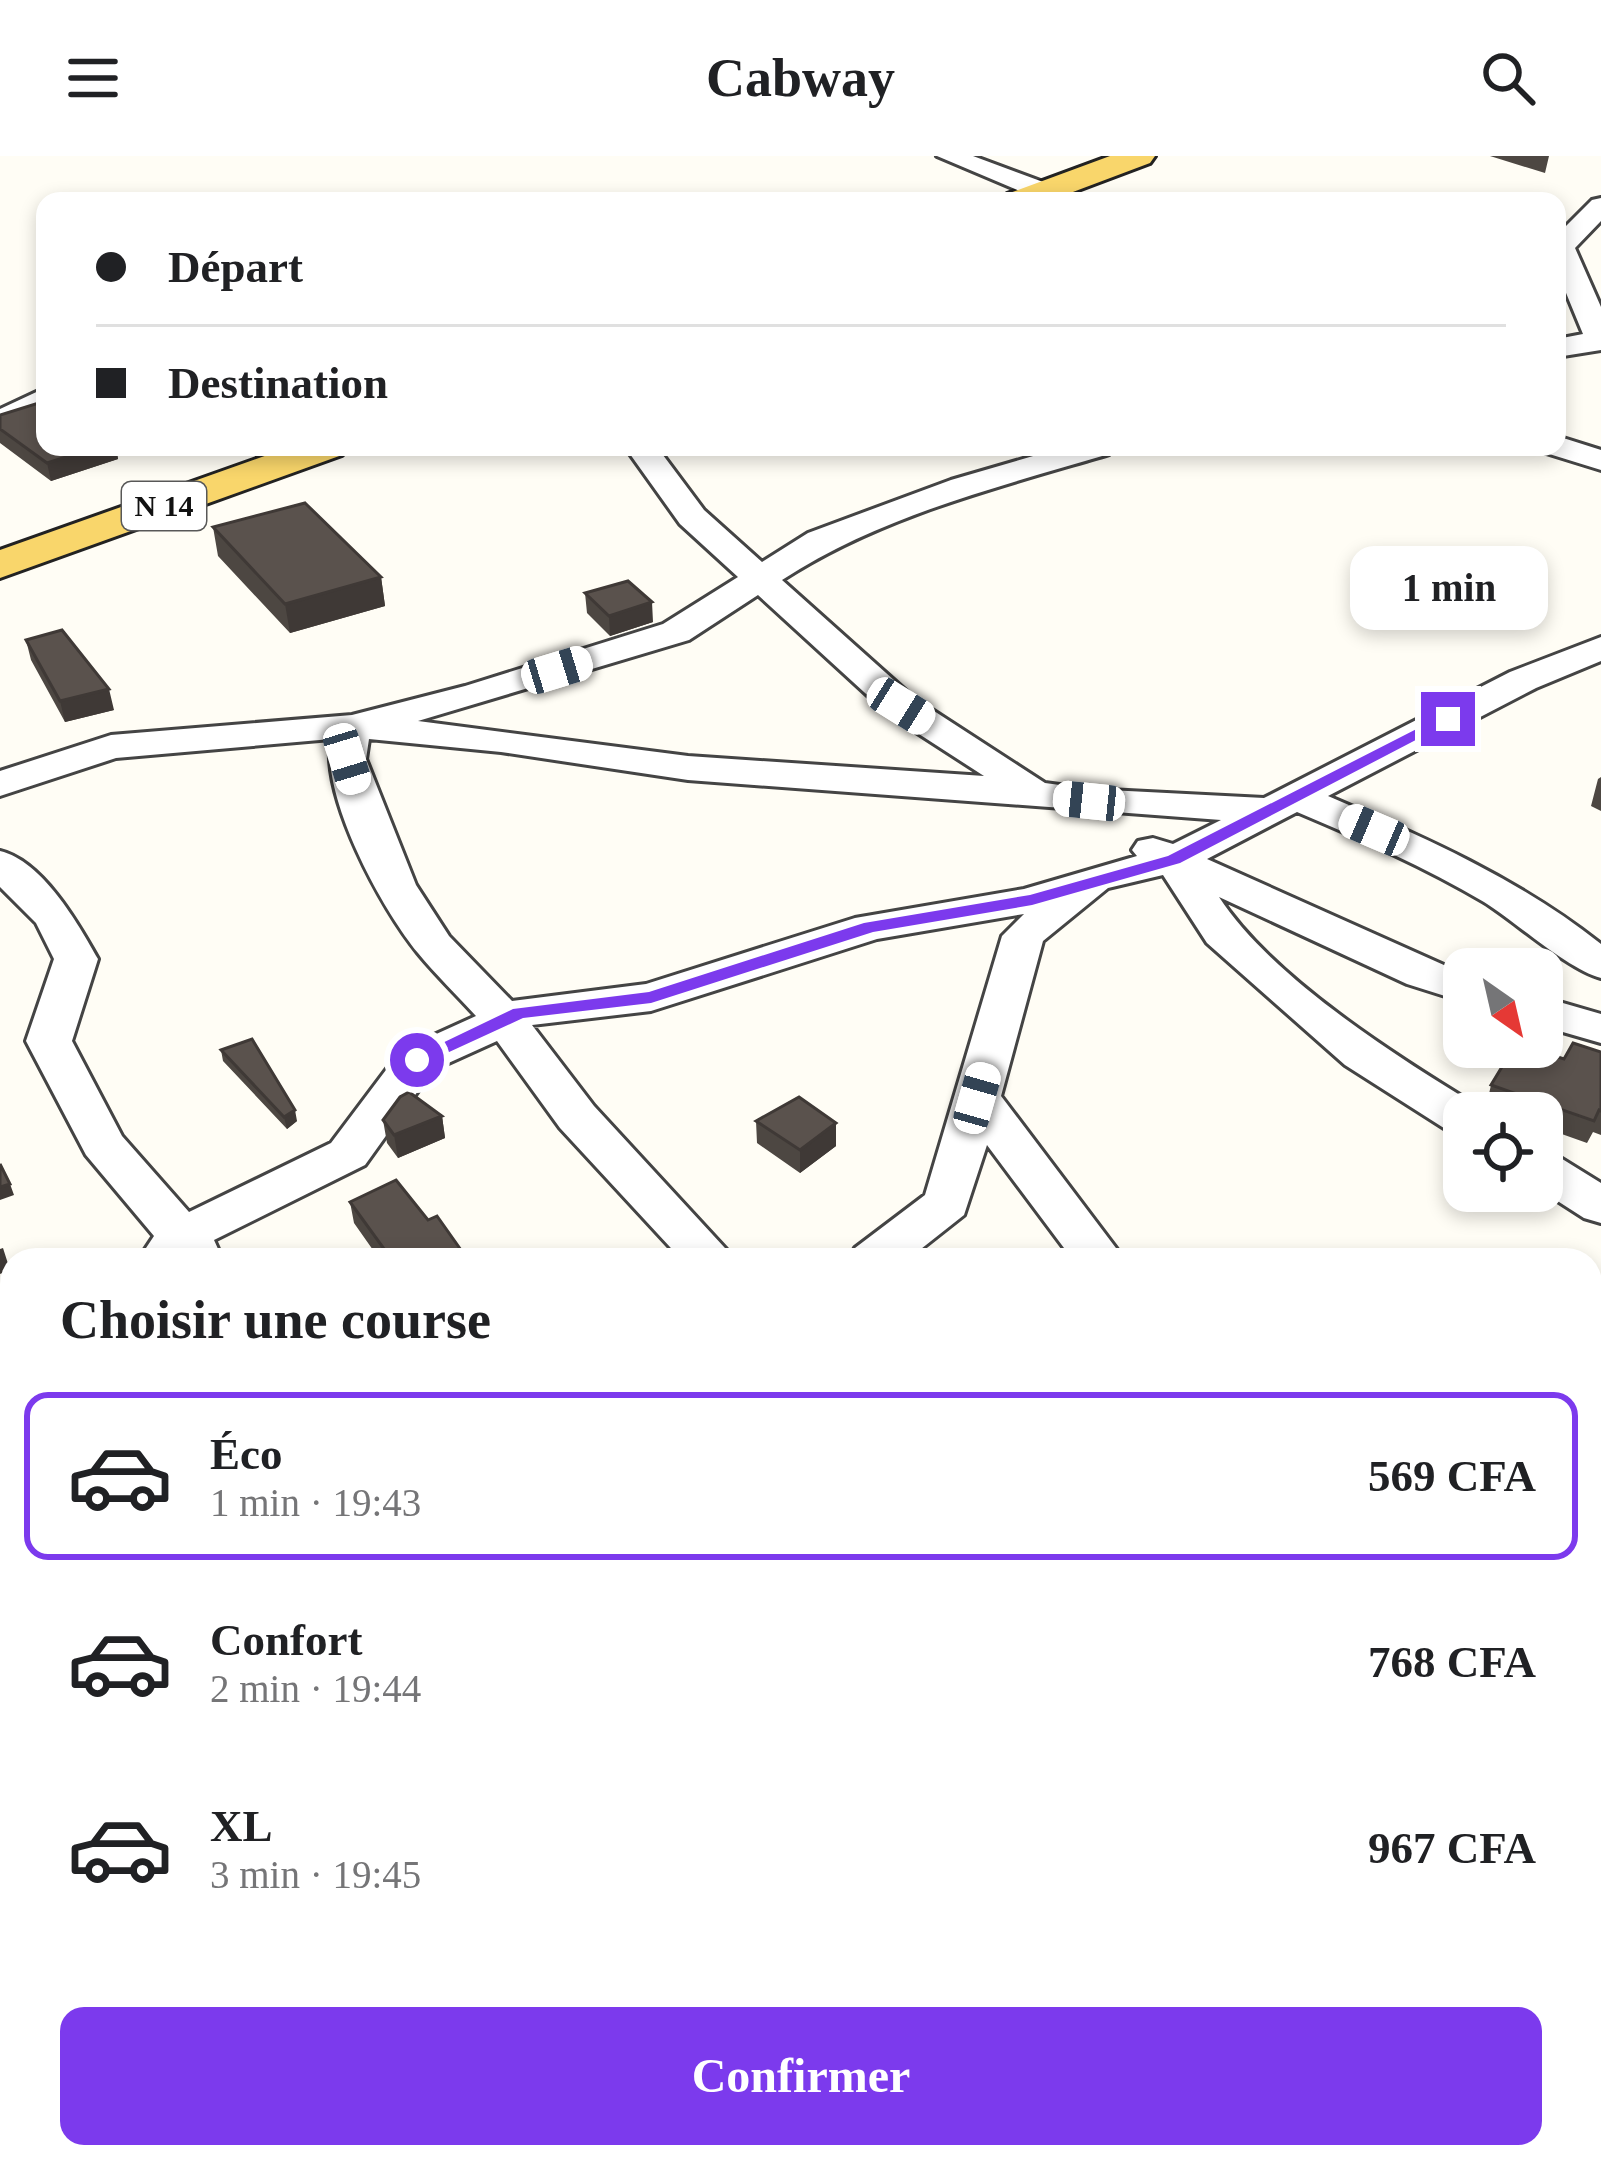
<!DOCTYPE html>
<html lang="fr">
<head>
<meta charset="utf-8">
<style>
	body { margin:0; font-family:"Times New Roman",serif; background:#f2f2f2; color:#202124; height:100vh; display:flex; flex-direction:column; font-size:45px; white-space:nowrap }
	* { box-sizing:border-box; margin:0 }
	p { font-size:39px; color:#757577 }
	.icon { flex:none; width:66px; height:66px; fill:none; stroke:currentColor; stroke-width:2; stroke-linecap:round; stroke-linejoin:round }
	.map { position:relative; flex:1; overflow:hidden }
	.drawer { position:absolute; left:0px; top:1092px; width:1602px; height:921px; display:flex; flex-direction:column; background:#fff; border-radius:36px 36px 0 0; box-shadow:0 6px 18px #0003 }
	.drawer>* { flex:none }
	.guide { position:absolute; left:36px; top:36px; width:1530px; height:264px; border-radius:24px; box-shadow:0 6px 18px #0003; display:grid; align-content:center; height:264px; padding:0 60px; background:#fff }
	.needle { width:78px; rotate:146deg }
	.fabs { position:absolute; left:1443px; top:792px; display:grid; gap:24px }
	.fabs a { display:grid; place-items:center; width:120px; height:120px; border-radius:24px; background:#fff; box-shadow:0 6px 18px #0003; font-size:60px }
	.end { position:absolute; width:54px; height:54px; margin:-27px; border:15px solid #7c3aed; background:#fff; box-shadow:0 0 0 6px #fff }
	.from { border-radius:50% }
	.bubble { position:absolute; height:84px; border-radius:24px; background:#fff; box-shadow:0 6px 18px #0003; font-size:39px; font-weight:700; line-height:84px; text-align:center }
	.car { position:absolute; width:36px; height:72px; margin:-36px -18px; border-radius:15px; box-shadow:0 0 9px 3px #0007; background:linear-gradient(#fff 24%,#345 0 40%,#fff 0 76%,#345 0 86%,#fff 0) }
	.guide b { display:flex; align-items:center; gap:42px; height:114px; font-size:45px }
	.guide b+b { border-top:3px solid #e0e0e0 }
	.guide i { width:30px; height:30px; background:#202124 }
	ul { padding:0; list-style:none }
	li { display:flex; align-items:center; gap:36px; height:168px; margin:0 24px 18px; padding:0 36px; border:6px solid transparent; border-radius:24px }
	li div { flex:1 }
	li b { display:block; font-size:45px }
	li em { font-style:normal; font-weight:700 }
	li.on { border-color:#7c3aed }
	li>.icon { width:108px; height:108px; stroke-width:1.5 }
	h2 { padding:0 60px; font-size:54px; line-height:144px }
	.action { display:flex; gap:24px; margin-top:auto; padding:24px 60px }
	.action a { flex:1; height:138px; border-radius:24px; background:#7c3aed; color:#fff; font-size:48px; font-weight:700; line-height:138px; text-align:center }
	header { display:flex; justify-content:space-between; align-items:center; height:156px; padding:0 60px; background:#fff; font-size:54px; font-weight:700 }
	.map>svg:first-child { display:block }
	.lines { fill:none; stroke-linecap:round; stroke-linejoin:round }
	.minor-casing { stroke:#444; stroke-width:6 }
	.major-casing { stroke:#222; stroke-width:6 }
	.minor { fill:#fff; fill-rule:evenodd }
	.major { fill:#f9d66b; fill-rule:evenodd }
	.wall { fill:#4d4742 }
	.shaded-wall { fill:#3f3936 }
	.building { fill:#5a524d; stroke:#3f3936; stroke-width:3 }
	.route { fill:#7c3aed }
	.labels { text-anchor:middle; stroke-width:12; stroke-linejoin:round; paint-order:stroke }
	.shield { fill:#fff; stroke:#585858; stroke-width:3 }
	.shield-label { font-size:30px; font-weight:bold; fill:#111 }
</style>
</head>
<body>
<header><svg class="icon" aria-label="menu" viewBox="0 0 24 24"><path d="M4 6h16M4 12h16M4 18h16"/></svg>Cabway<svg class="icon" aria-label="search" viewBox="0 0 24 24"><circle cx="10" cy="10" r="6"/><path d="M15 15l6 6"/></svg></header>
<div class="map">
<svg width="1601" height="2011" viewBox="0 0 1601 2011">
	<rect width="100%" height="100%" fill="#fffdf5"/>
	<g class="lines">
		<defs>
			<path id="minor" d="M 937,0 L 973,0 L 1054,30 L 1058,36 L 1045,44 L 1036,42 Z
				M 1601,42 L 1601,65 L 1575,92 L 1601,151 L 1601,194 L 1557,201 L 1557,183 L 1583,178 L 1557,115 L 1557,79 L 1592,44 Z
				M 45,232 L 45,254 L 0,275 L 0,253 Z
				M 1557,280 L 1601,294 L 1601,314 L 1546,297 L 1542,291 L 1557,291 Z
				M 625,291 L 657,291 L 704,354 L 762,406 L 808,377 L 951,324 L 1064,291 L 1114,291 L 1109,298 C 998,331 880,360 782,424 L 914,542 L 1045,627 L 1089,633 L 1264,642 L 1510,516 L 1601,481 L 1601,505 L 1536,532 L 1328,640 C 1424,681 1519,723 1601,788 L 1601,822 C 1569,814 1516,766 1484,746 C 1425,711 1361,683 1297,656 L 1207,703 L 1464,818 L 1464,846 L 1407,828 L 1219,741 C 1272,822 1397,901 1481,952 L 1484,957 L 1464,957 L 1464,978 L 1447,974 L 1345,909 L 1207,787 L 1163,719 L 1108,732 L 1043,785 L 1001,940 L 1125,1104 L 1073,1104 L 987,989 L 964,1059 L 907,1104 L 848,1104 L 855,1092 L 925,1039 L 1002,780 L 1024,758 L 877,783 L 651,855 L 532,869 L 594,950 L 736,1104 L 682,1104 L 560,972 L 497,885 L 433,914 L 365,1009 L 214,1084 L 223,1104 L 138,1104 L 154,1080 L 86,999 L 26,885 L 54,803 L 36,767 L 0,731 L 0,695 C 42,705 78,767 98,803 L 72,885 L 122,980 L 189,1056 L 331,987 L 401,894 L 476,860 C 457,839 436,819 418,797 C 381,752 321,641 331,583 L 116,602 L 0,640 L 0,615 L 111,579 L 352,559 L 465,530 L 663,468 L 738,421 L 680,368 ZM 758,439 L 888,558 L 984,620 L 688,600 L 418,565 L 689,484 ZM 369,583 L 501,596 L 688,624 L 1221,664 L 1173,688 L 1153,682 L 1138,685 L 1132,694 L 1137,700 L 1024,733 L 855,762 L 646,828 L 512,845 L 449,780 L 416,729 L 366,603 Z
				M 1542,841 L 1601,858 L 1601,887 L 1542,870 Z
				M 1542,996 L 1559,1001 L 1601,1027 L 1601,1067 L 1584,1062 L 1542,1035 Z
				M 12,1264 L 12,1314 L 0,1318 L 0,1268 Z
				M 12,1389 L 12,1448 L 0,1452 L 0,1393 Z
				M 1590,1483 L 1601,1486 L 1601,1538 L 1590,1534 Z
				M 12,1547 L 12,1599 L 0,1601 L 0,1549 Z
				M 249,2001 L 321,2001 L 317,2011 L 245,2011 Z
				M 1422,2001 L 1496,2001 L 1500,2011 L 1426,2011 Z"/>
			<path id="major" d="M 1110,0 L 1155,0 L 1150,7 L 1049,45 L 1002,45 L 1007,38 Z
				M 290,291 L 348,291 L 342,299 L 0,422 L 0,394 Z"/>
		</defs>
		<use href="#minor" class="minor-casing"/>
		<use href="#major" class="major-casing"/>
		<use href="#minor" class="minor"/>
		<use href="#major" class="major"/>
	</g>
	<path class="wall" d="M 1490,0 L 1549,0 L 1545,17 Z
		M 0,259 L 45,291 L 116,291 L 118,303 L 51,325 L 0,287 Z
		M 213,371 L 381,421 L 385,450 L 290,477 L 218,400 Z
		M 585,437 L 653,466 L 610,480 L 587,457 Z
		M 26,484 L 114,554 L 65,566 L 31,504 Z
		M 1601,621 L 1601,655 L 1591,650 L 1598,623 Z
		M 221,894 L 297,965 L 287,973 L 223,905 Z
		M 1601,896 L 1601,979 L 1593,976 L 1587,987 L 1542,971 L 1542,957 L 1502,957 L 1486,951 L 1491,929 Z
		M 442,960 L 445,982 L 398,1002 L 387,987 L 383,964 Z
		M 756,965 L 836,967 L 836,990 L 800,1017 L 757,987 Z
		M 350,1046 L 428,1064 L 468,1104 L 380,1104 L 354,1067 Z"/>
	<path class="shaded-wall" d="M 98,291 L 116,291 L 118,303 L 51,325 L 47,307 Z
		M 381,421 L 385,450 L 290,477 L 285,448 Z
		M 652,446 L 653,466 L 610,480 L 609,460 Z
		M 109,533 L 114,554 L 65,566 L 60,545 Z
		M 295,954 L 297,965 L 287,973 L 284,961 Z
		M 442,960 L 445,982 L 398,1002 L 394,979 Z
		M 836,967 L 836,990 L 800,1017 L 800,994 Z
		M 10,1028 L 14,1039 L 0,1044 L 0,1031 Z
		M 3,1092 L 10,1114 L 0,1118 L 0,1093 Z"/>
	<path class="building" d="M 45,245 L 45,291 L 98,291 L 47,307 L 0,273 L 0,259 Z
		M 305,347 L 381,421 L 285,448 L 213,371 Z
		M 628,425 L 652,446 L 609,460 L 585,437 Z
		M 62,474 L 109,533 L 60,545 L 26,484 Z
		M 252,883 L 295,954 L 284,961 L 221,894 Z
		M 1573,887 L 1601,896 L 1601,955 L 1599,954 L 1594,965 L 1491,929 L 1514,891 L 1527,891 L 1564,903 Z
		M 409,936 L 442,960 L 394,979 L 383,964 L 400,941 Z
		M 799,941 L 836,967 L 800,994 L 756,965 Z
		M 0,1008 L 10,1028 L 0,1031 Z
		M 396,1024 L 428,1064 L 437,1060 L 468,1104 L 407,1104 L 405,1102 L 392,1104 L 350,1046 Z"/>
	<path class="route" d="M 1442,560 L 1456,563 L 1180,707 L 1032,749 L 873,776 L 651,847 L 523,862 L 423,908 L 407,904 L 513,853 L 649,836 L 864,767 L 1030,739 L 1168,700 Z"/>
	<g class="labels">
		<rect class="shield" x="122" y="326" width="84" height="48" rx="9"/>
		<g class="shield-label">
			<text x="164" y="360">N 14</text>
		</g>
	</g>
</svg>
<div class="fabs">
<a><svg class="needle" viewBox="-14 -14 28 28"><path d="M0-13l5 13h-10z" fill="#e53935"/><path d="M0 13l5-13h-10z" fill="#757577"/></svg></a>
<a><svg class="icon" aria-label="locate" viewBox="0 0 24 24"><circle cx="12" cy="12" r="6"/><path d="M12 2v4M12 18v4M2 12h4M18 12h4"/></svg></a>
</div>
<i class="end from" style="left:417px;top:904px"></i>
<i class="end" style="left:1448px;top:563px"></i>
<div class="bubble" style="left:1350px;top:390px;width:198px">1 min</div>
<i class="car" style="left:557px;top:514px;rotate:73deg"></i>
<i class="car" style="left:901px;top:550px;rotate:122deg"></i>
<i class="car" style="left:347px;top:603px;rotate:163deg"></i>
<i class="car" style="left:1089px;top:645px;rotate:276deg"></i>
<i class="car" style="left:1374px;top:674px;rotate:293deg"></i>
<i class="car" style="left:977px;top:942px;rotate:16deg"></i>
<div class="guide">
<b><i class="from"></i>Départ</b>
<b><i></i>Destination</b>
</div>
<section class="drawer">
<h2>Choisir une course</h2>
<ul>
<li class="on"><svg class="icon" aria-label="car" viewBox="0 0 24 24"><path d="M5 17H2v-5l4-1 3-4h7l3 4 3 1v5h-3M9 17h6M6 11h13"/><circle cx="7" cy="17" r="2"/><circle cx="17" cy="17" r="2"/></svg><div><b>Éco</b><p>1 min · 19:43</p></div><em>569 CFA</em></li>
<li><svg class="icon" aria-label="car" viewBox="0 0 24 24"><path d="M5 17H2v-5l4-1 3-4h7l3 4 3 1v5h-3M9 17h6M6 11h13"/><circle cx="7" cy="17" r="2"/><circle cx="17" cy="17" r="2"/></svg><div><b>Confort</b><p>2 min · 19:44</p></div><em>768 CFA</em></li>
<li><svg class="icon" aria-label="car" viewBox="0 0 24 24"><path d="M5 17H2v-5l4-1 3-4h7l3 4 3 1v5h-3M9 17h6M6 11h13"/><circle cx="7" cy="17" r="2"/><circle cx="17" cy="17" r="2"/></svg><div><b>XL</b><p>3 min · 19:45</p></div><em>967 CFA</em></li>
</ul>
<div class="action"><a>Confirmer</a></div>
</section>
</div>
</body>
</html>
